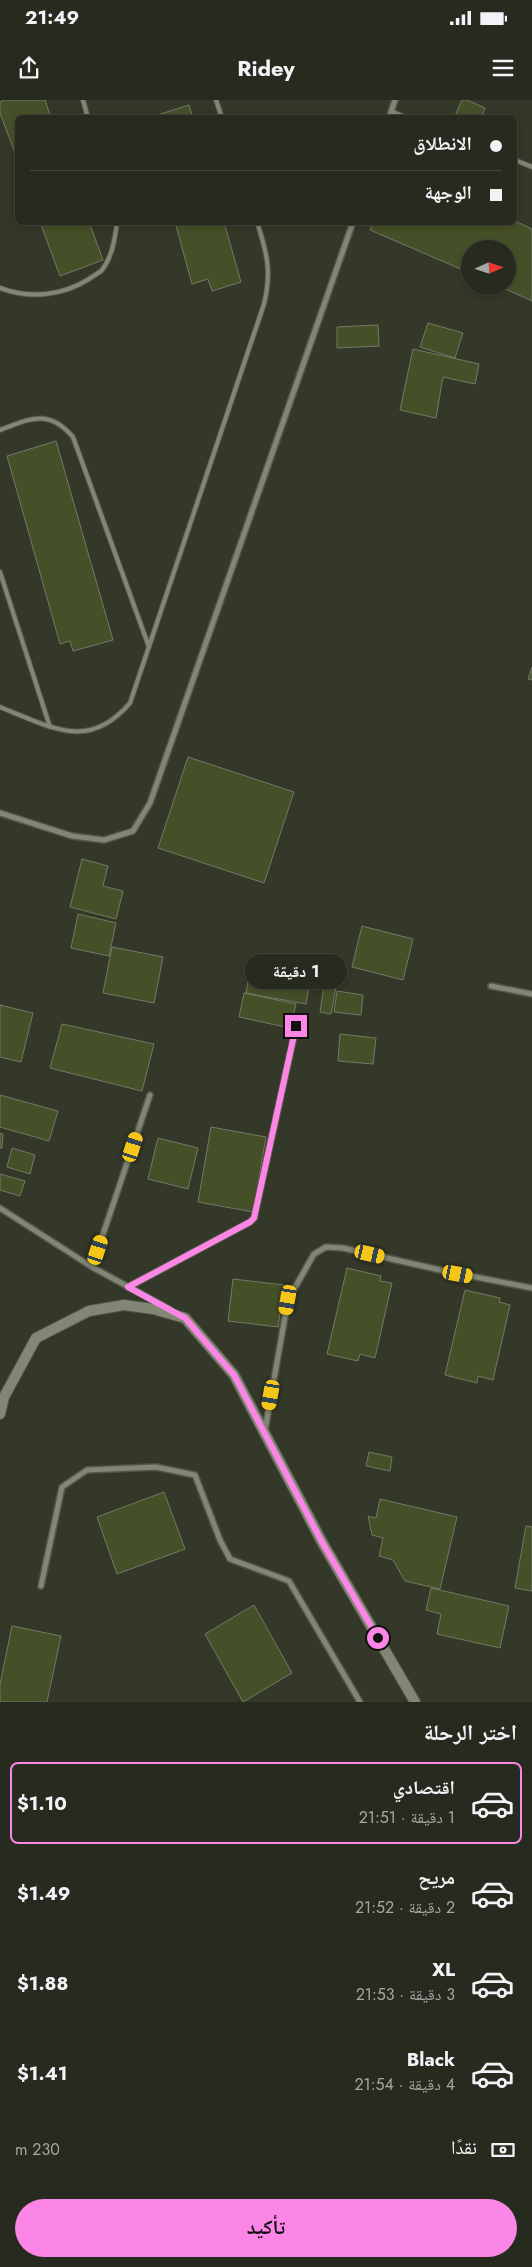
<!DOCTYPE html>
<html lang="ar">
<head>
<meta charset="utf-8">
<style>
	body { margin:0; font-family:Jost,"Noto Naskh Arabic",sans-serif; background:#2f3227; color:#f1f3f6; direction:rtl; height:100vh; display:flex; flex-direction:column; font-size:19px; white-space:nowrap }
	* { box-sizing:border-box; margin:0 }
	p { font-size:16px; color:#a4a7a4 }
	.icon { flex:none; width:28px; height:28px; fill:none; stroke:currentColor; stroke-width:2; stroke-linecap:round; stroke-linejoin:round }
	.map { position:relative; height:1602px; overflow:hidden; direction:ltr }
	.drawer { display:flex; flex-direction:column; background:#272a1e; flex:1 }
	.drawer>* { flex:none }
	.top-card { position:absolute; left:15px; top:15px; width:502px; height:110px; border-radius:8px; box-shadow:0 2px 8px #0003,0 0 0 1px #43463c; direction:rtl; display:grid; align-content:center; height:110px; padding:0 15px; background:#272a1e }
	.needle { width:32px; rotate:87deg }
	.buttons { position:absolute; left:461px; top:140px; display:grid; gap:10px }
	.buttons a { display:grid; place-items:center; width:55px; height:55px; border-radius:50%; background:#272a1e; box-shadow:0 2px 8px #0003,0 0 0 1px #43463c; font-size:25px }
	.end { position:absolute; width:22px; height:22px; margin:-11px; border:6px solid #fb86e5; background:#111; box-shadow:0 0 0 2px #111 }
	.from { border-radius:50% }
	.bubble { position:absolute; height:35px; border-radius:18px; background:#272a1e; box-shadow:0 2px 8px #0003,0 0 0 1px #43463c; font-size:16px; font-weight:700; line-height:35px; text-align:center; direction:rtl }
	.car { position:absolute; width:15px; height:30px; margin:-15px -8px; border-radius:6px; box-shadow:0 0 4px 1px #0007; background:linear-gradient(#f5c518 24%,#345 0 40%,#f5c518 0 76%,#345 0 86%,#f5c518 0) }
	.top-card b { display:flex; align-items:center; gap:18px; height:48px; font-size:19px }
	.top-card b+b { border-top:1px solid #43463c }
	.top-card i { width:12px; height:12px; background:#f1f3f6 }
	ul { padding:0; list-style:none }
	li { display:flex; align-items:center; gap:15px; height:82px; margin:0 10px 8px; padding:0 5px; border:2px solid transparent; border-radius:8px }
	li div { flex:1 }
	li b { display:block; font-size:19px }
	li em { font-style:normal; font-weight:700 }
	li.selected { border-color:#fb86e5 }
	li>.icon { width:45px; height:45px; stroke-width:1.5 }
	h2 { padding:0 15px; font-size:22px; line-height:60px }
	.pay { display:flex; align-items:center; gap:12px; height:55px; padding:0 15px; font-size:19px }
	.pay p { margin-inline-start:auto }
	.primary-button { display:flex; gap:10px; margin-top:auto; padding:10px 15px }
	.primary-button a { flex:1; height:58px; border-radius:30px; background:#fb86e5; color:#111; font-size:20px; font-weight:700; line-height:58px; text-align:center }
	.status { display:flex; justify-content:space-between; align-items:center; height:35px; padding:0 25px; background:#272a1e; direction:ltr }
	.status svg { height:14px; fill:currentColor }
	header { display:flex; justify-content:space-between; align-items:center; height:65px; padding:0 15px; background:#272a1e; font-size:22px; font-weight:700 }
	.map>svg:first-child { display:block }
	.building { fill:#465028; stroke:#737967 }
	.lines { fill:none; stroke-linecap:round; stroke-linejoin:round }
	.lane-casing { stroke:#525548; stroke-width:6 }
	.street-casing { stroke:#525548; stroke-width:8 }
	.secondary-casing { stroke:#525548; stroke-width:12 }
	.lane { stroke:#818774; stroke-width:4 }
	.street { stroke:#818774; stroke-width:5 }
	.secondary { stroke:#818774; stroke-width:10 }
	.route { stroke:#fb86e5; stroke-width:6 }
</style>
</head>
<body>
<div class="status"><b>21:49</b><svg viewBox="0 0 49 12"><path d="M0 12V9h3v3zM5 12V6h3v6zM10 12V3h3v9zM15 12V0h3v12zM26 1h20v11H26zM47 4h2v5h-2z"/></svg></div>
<header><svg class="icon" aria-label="menu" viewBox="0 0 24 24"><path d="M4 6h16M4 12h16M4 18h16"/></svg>Ridey<svg class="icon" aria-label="share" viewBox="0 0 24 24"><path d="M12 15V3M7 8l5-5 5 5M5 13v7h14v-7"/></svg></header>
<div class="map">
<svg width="532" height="1602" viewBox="0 0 532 1602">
	<rect width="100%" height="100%" fill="#343828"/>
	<path class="building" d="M 4,0 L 45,0 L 51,18 L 18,18 L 18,61 L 0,13 L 0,2 Z
		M 462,0 L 467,0 L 485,8 L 481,18 L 454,18 Z
		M 189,5 L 193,18 L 154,18 L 154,16 Z
		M 515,121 L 532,129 L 532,201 L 499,186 L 508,186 L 508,149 L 470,149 L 470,173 L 370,130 L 373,122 Z
		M 40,122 L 89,122 L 103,160 L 60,176 Z
		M 175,122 L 224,122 L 241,182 L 212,191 L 208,179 L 192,184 Z
		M 428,223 L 463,233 L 455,258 L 420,247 Z
		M 378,225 L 379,246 L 337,248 L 337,227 Z
		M 413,249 L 479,264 L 475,284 L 443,277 L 436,318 L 400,310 Z
		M 56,341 L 113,540 L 73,551 L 70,541 L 60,544 L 7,356 Z
		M 532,567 L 532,580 L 528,579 Z
		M 188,657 L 294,692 L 264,783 L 158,748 Z
		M 82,759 L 108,766 L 103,786 L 123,791 L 116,819 L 70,807 Z
		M 78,814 L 116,823 L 109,856 L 71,848 Z
		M 362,826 L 413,839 L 403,880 L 352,867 Z
		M 112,847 L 163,857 L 154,903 L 103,893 Z
		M 252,858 L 269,861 L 266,879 L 285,882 L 289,861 L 313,865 L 306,904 L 246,893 Z
		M 324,885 L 336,887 L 331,914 L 320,912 Z
		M 337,891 L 363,895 L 361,915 L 334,912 Z
		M 244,893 L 296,904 L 290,928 L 239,917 Z
		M 0,905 L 33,913 L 21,962 L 0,957 Z
		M 62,924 L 154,944 L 142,991 L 50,968 Z
		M 340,934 L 376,938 L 373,964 L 338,961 Z
		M 0,995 L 58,1011 L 49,1041 L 0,1027 Z
		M 211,1027 L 266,1037 L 253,1112 L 198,1102 Z
		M 0,1033 L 3,1034 L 2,1048 L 0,1048 Z
		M 158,1038 L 198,1048 L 188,1089 L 148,1079 Z
		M 12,1048 L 35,1055 L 30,1074 L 7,1067 Z
		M 0,1074 L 25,1081 L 20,1096 L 0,1090 Z
		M 347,1168 L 381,1176 L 380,1181 L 392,1183 L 375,1258 L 360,1254 L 358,1261 L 327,1254 Z
		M 233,1179 L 284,1185 L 278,1227 L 228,1221 Z
		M 465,1190 L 500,1198 L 499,1202 L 510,1205 L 493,1280 L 478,1276 L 477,1283 L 445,1275 Z
		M 369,1352 L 392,1357 L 390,1371 L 366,1366 Z
		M 164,1392 L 185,1449 L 117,1474 L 97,1417 Z
		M 380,1399 L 457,1417 L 440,1489 L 405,1481 L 393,1460 L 379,1456 L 383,1438 L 372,1435 L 368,1416 L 376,1418 Z
		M 526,1426 L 532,1427 L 532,1491 L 515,1488 Z
		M 431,1488 L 509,1506 L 500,1548 L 437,1534 L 441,1514 L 426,1510 Z
		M 254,1505 L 292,1573 L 243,1602 L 205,1534 Z
		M 12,1526 L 61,1536 L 47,1602 L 0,1602 L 0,1584 Z"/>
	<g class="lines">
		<defs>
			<path id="lane" d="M 83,0 L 88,18
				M 216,0 L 222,18
				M 391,11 L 407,18
				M 515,60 L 532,67
				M 0,188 C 30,199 62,196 89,179 C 93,176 99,173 102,170 C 112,157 115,139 117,122
				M 0,330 C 30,319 48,308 73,337 L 149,547
				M 0,472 L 50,627
				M 0,607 C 51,627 88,652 130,603 L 264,204 C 272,172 267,153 257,122"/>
			<path id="street" d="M 389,18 L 395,0
				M 0,713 L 72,736 L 104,740 L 133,731 L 150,703 L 353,122
				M 491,886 L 532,894
				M 0,1108 L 92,1167 L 169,1209
				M 92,1167 L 150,995
				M 128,1187 L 250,1122 L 254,1118 L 296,927
				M 265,1330 L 288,1200 L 314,1154 L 326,1147 L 343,1148 L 440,1170 L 532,1188
				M 41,1486 L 62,1387 L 87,1370 L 156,1367 L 195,1375 L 220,1440 L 230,1459 L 289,1481 L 360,1602"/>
			<path id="secondary" d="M 0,1314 L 4,1297 L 36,1238 L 89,1211 L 124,1205 L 153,1209 L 185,1218 L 234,1275 L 322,1442 L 415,1602"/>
		</defs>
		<use href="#lane" class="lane-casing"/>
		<use href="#street" class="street-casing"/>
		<use href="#secondary" class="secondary-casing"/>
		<use href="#lane" class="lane"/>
		<use href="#street" class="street"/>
		<use href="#secondary" class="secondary"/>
	</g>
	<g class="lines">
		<path class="route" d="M 296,926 L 254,1118 L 250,1122 L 128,1187 L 185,1218 L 234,1275 L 322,1442 L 378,1538"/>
	</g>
</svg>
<div class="buttons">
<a><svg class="needle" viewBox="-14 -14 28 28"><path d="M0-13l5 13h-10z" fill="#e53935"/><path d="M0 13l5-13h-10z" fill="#a4a7a4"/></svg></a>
</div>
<i class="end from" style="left:378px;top:1538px"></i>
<i class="end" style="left:296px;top:926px"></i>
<div class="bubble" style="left:245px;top:854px;width:102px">1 دقيقة</div>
<i class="car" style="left:133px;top:1047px;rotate:18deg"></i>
<i class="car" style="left:98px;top:1150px;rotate:18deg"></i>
<i class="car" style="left:370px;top:1154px;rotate:103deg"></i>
<i class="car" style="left:458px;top:1174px;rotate:101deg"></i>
<i class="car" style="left:288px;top:1200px;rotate:190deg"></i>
<i class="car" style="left:271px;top:1295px;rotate:190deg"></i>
<div class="top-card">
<b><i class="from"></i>الانطلاق</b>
<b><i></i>الوجهة</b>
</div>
</div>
<section class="drawer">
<h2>اختر الرحلة</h2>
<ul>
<li class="selected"><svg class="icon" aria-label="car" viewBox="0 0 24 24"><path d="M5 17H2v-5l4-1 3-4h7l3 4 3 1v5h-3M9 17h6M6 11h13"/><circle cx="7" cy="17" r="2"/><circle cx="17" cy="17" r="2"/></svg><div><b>اقتصادي</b><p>1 دقيقة · 21:51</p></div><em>$1.10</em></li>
<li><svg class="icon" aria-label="car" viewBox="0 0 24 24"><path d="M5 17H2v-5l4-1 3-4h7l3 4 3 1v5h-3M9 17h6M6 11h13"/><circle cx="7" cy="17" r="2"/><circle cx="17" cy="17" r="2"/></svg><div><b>مريح</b><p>2 دقيقة · 21:52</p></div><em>$1.49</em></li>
<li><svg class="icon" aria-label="car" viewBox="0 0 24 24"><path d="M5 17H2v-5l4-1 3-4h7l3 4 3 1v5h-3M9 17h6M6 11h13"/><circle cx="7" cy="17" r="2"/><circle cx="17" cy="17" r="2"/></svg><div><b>XL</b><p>3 دقيقة · 21:53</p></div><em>$1.88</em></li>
<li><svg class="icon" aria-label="car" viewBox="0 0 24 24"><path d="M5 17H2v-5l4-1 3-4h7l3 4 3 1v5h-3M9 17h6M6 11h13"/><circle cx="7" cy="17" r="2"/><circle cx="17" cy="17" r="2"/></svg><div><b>Black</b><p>4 دقيقة · 21:54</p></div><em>$1.41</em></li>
</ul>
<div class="pay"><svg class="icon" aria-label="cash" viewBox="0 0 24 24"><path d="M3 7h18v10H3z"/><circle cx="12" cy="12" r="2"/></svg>نقدًا<p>230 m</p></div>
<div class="primary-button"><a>تأكيد</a></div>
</section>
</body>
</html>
